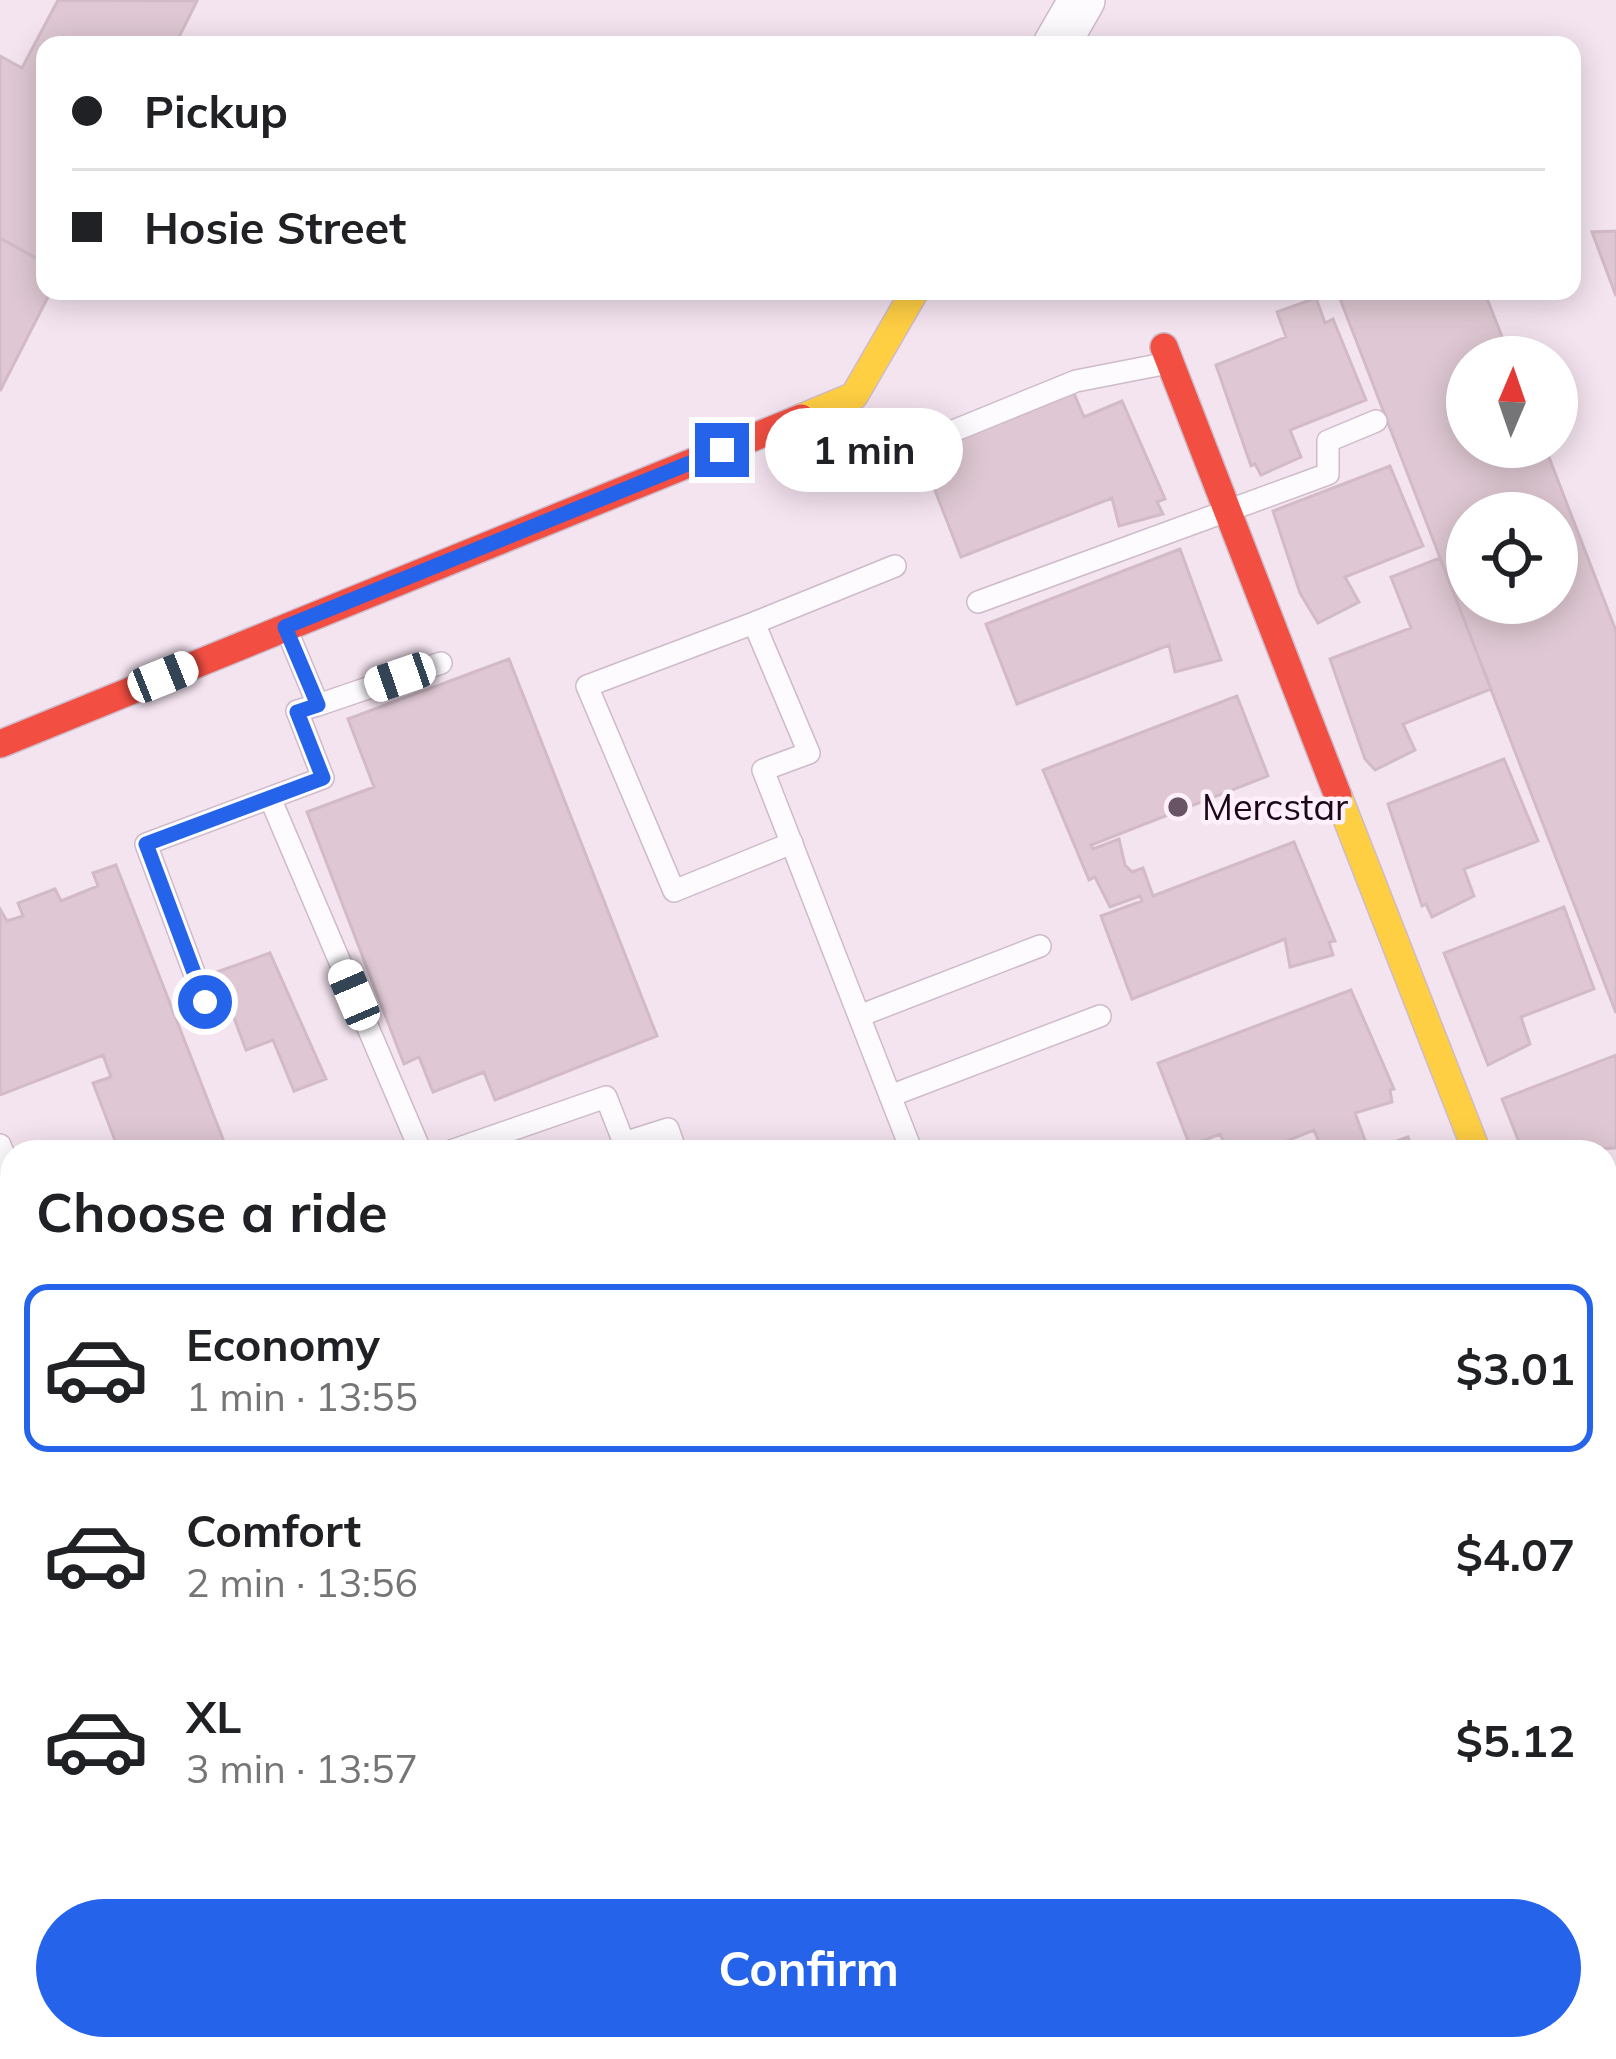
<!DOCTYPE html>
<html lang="en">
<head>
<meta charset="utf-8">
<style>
	body { margin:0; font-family:Mulish,sans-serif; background:#f6f6f6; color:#202124; height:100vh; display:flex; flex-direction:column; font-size:45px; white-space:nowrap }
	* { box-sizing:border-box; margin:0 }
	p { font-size:39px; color:#757577 }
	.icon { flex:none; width:66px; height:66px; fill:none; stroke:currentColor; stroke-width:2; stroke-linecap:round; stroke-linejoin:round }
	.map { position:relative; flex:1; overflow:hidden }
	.panel { position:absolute; left:0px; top:1140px; width:1617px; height:921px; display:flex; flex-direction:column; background:#fff; border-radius:36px 36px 0 0; box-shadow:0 6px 30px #0003 }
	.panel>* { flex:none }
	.hud { position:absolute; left:36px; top:36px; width:1545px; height:264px; border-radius:24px; box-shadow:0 6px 30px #0003; display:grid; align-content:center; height:264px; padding:0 36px; background:#fff }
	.needle { width:78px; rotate:2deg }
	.controls { position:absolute; left:1446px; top:336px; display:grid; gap:24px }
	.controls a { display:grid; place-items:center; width:132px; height:132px; border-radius:50%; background:#fff; box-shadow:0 6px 30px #0003; font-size:60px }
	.end { position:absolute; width:54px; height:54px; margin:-27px; border:15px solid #2563eb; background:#fff; box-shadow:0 0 0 6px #fff }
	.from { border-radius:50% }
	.bubble { position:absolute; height:84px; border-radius:42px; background:#fff; box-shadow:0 6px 30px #0003; font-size:39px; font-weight:700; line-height:84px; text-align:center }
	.car { position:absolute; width:36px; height:72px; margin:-36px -18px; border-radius:15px; box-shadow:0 0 9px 3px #0007; background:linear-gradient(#fff 24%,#345 0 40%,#fff 0 76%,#345 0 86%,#fff 0) }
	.hud b { display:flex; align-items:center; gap:42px; height:114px; font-size:45px }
	.hud b+b { border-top:3px solid #e0e0e0 }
	.hud i { width:30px; height:30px; background:#202124 }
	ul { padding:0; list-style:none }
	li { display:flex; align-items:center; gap:36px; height:168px; margin:0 24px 18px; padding:0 12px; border:6px solid transparent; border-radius:24px }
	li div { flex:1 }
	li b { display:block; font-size:45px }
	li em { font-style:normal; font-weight:700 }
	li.on { border-color:#2563eb }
	li>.icon { width:108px; height:108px; stroke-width:1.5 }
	h2 { padding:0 36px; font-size:54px; line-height:144px }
	.button { display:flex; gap:24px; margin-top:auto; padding:24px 36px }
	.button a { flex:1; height:138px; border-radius:72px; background:#2563eb; color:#fff; font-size:48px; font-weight:700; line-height:138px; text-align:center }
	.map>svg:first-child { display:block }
	.building { fill:#dfc8d3; stroke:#d2bbc7; stroke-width:3; fill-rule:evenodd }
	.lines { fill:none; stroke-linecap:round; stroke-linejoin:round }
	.lane-casing { stroke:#cebbca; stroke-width:24 }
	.street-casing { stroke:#cebbca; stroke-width:48 }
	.slow-casing { stroke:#cebbca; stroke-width:30 }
	.jam-casing { stroke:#cebbca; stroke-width:30 }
	.lane { stroke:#fdfbfd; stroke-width:21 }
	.street { stroke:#fdfbfd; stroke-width:45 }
	.slow { stroke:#ffcf43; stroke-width:27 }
	.jam { stroke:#f24e42; stroke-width:27 }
	.route { stroke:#2563eb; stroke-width:15 }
	.poi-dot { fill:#685464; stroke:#fef0fb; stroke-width:4.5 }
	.labels { text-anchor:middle; stroke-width:9; stroke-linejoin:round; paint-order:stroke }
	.poi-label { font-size:36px; fill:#1d0619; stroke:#fef0fb; text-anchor:start }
</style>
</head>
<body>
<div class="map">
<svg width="1616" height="2059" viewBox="0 0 1616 2059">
	<rect width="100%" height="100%" fill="#f4e4f0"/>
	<path class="building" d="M 58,0 L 197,1 L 175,45 L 45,45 L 45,263 L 0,238 L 0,56 L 22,68 Z
		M 1616,231 L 1616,296 L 1592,232 Z
		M 0,238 L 45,263 L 45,291 L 51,291 L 0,391 Z
		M 1337,291 L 1484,291 L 1510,357 L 1467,357 L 1467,447 L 1545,447 L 1616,631 L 1616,1013 ZM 1467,513 L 1557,513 L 1557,603 L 1467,603 Z
		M 1316,298 L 1325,323 L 1333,319 L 1366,400 L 1290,430 L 1301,457 L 1261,475 L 1255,464 L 1251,466 L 1216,365 L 1286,337 L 1277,312 Z
		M 1073,391 L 1084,417 L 1122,401 L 1165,499 L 1157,502 L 1163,514 L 1119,526 L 1112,498 L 961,557 L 920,452 Z
		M 1390,466 L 1423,546 L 1345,577 L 1359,602 L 1318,623 L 1300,593 L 1273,511 Z
		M 1180,549 L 1221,660 L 1175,672 L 1169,645 L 1017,704 L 986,624 Z
		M 1440,558 L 1491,689 L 1403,724 L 1415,750 L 1375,770 L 1365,759 L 1330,659 L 1411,628 L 1391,577 Z
		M 509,659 L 657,1036 L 495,1100 L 484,1072 L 433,1092 L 419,1057 L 404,1064 L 307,812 L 374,787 L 348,719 Z
		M 1237,696 L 1268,776 L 1091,845 L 1093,849 L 1119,839 L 1125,865 L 1132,872 L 1143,868 L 1153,896 L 1294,842 L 1335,941 L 1329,942 L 1333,955 L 1290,967 L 1285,939 L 1132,999 L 1101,916 L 1142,901 L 1140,896 L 1110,907 L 1095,877 L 1089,880 L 1043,770 Z
		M 1504,759 L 1538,841 L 1464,869 L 1474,896 L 1432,917 L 1426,904 L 1422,906 L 1388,804 Z
		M 116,865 L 228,1152 L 141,1152 L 138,1145 L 119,1151 L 93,1083 L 111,1077 L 103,1055 L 0,1095 L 0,909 L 7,921 L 23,916 L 18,903 L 55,889 L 61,901 L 98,886 L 93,873 Z
		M 1564,907 L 1594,989 L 1521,1017 L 1530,1044 L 1488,1065 L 1444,953 Z
		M 270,953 L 326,1079 L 294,1091 L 273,1040 L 246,1050 L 217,972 Z
		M 1351,990 L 1394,1089 L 1390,1090 L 1392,1102 L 1355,1113 L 1369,1151 L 1408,1137 L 1414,1152 L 1323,1152 L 1314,1130 L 1259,1152 L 1228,1152 L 1220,1134 L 1190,1146 L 1158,1063 Z
		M 1616,1055 L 1616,1148 L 1523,1152 L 1502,1099 Z
		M 1616,1224 L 1616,1440 L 1605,1411 L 1605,1229 Z
		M 118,2049 L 156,2049 L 130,2059 L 122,2059 Z"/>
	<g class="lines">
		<defs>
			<path id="lane" d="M 909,449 L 1076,381 L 1163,364
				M 895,566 L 754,623 L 809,753 L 763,770 L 912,1152
				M 978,602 L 1328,474 L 1328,441 L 1376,421
				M 754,623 L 587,686 L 674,891 L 792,843
				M 318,705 L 441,663
				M 270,798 L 421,1152
				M 205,1002 L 146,844 L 323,778 L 297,711 L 318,705 L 288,633
				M 859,1016 L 1040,946
				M 890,1096 L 1100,1016
				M 0,1145 L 12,1174
				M 448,1152 L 606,1097 L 624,1143 L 668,1129 L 676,1152
				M 0,1790 L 12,1785
				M 664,2049 L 665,2059"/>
			<path id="street" d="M 1056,45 L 1082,0
				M 1605,1481 L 1616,1509
				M 0,1910 L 12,1941
				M 54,2049 L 57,2059"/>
			<path id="slow" d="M 801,418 L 854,396 L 915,291
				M 1338,796 L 1477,1152
				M 1605,1736 L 1616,1732
				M 1007,2059 L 1032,2049"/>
			<path id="jam" d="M 1164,347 L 1338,796
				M 0,744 L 801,418
				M 1605,1822 L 1616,1818
				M 776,2059 L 802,2049"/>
		</defs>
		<use href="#lane" class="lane-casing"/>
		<use href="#street" class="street-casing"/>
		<use href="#slow" class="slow-casing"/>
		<use href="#jam" class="jam-casing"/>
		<use href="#lane" class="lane"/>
		<use href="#street" class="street"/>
		<use href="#slow" class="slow"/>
		<use href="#jam" class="jam"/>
	</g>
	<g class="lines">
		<path class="route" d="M 205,1002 L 146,844 L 323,778 L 297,712 L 318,705 L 285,627 L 722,450"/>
	</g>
	<circle class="poi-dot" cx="1178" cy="807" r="12"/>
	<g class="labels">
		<g class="poi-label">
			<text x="1202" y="820">Mercstar</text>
		</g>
	</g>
</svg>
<div class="controls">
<a><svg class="needle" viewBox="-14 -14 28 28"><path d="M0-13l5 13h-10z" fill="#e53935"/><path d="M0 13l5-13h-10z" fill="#757577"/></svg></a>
<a><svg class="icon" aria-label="locate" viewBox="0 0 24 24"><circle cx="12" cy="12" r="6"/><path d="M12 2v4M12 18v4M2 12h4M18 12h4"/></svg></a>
</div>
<i class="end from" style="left:205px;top:1002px"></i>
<i class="end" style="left:722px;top:450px"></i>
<div class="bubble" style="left:765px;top:408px;width:198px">1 min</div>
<i class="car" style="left:163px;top:677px;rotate:68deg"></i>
<i class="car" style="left:400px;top:677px;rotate:251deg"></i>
<i class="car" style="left:354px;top:995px;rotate:337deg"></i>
<div class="hud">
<b><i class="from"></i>Pickup</b>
<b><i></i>Hosie Street</b>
</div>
<section class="panel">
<h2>Choose a ride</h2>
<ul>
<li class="on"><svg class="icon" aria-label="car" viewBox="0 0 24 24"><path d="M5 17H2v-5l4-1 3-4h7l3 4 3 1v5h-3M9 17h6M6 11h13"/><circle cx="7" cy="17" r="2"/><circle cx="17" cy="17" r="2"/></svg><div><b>Economy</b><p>1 min · 13:55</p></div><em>$3.01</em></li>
<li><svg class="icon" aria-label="car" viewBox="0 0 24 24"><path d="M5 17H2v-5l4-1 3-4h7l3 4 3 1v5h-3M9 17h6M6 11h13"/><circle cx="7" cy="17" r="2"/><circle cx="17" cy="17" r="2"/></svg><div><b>Comfort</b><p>2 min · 13:56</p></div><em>$4.07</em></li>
<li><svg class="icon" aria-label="car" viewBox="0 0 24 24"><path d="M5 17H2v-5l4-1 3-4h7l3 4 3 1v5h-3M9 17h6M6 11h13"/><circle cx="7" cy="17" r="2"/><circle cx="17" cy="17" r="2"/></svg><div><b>XL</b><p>3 min · 13:57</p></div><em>$5.12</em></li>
</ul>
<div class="button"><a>Confirm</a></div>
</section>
</div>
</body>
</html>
